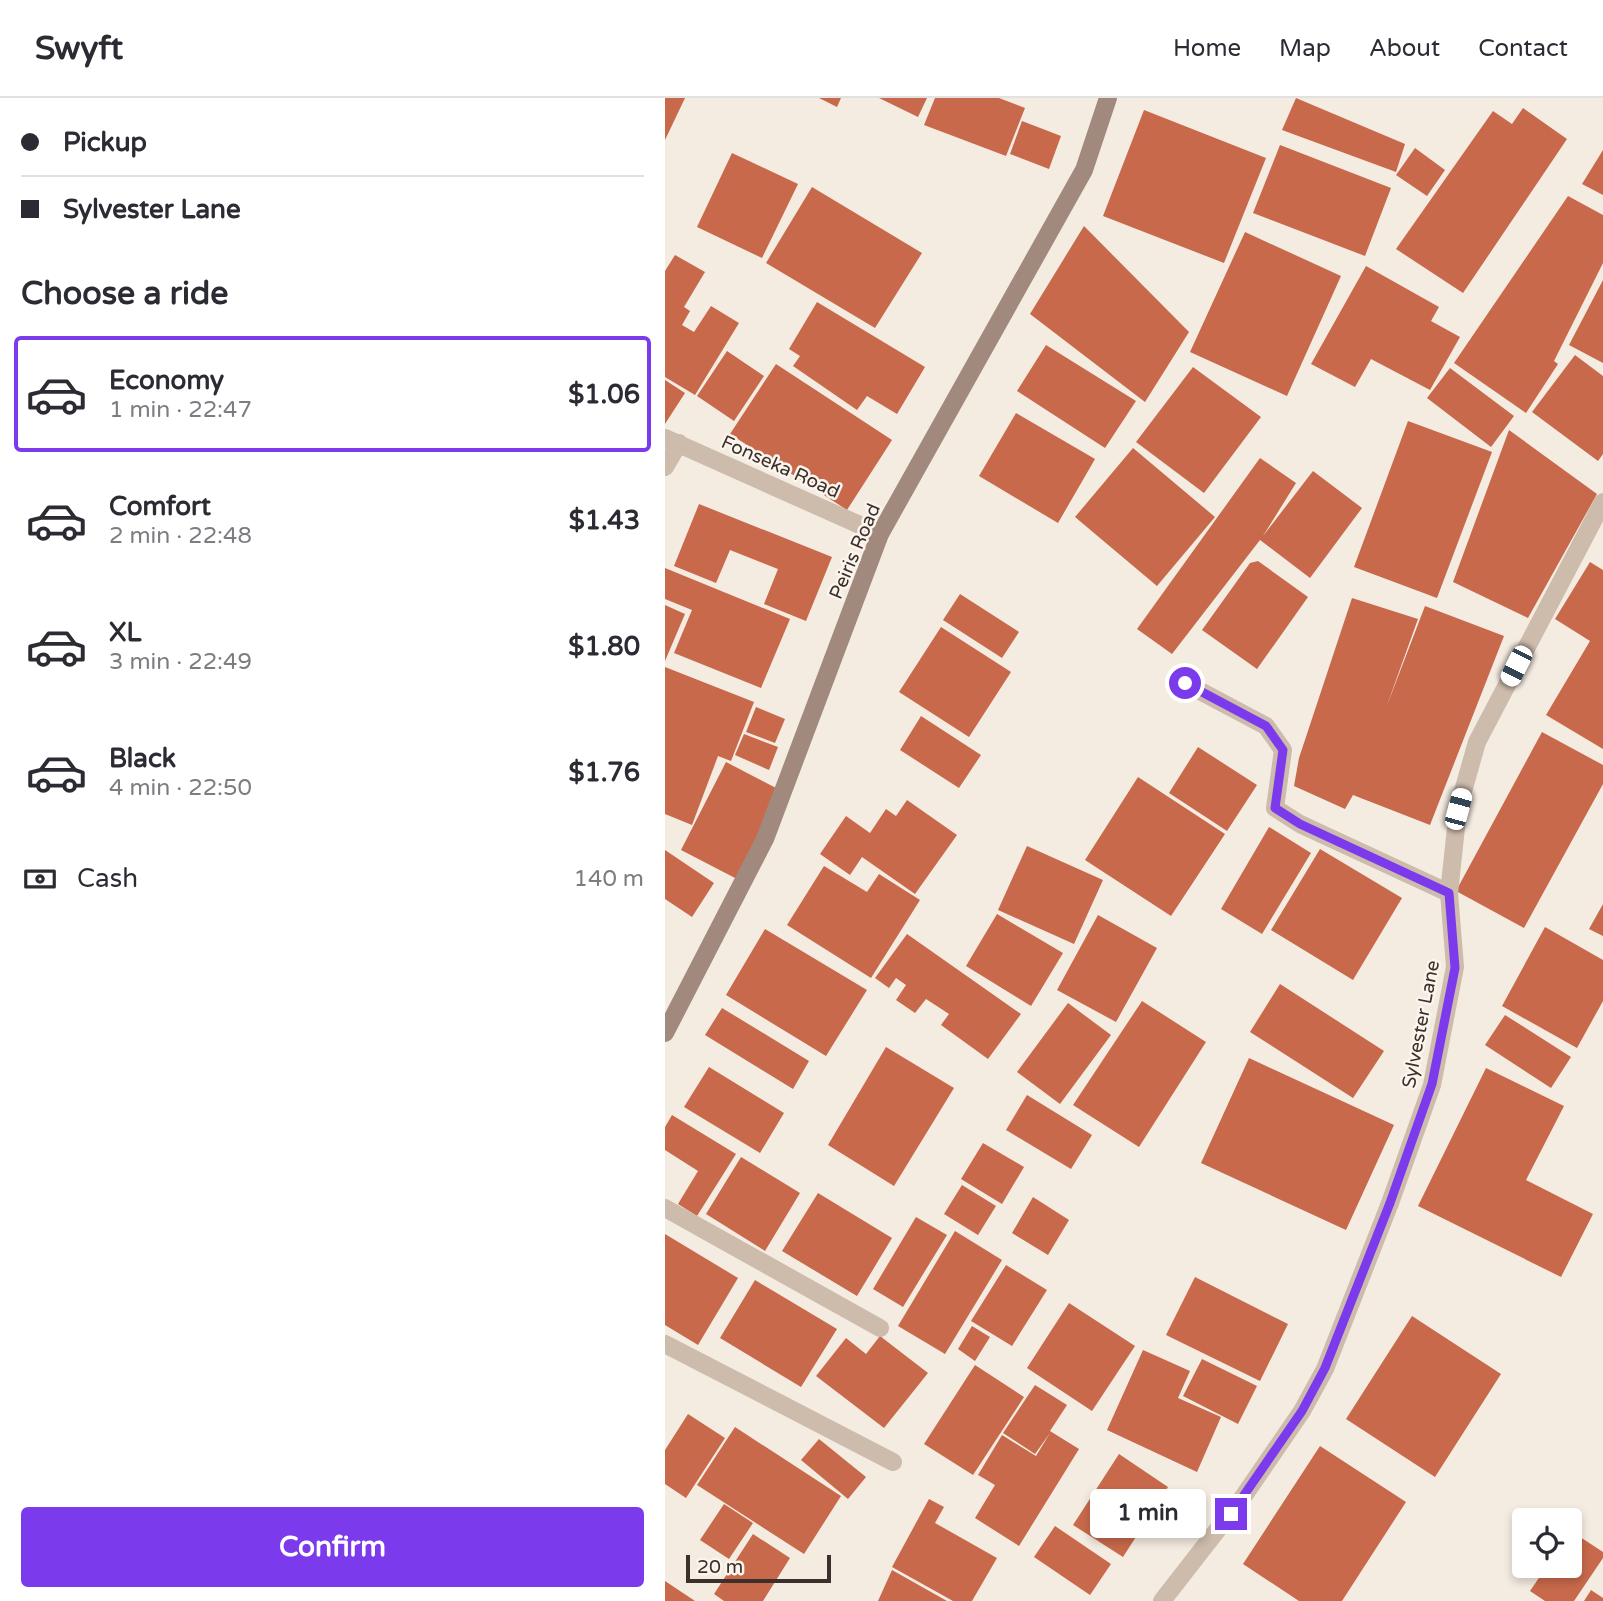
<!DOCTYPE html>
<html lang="en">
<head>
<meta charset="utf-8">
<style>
	body { margin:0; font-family:"Varela Round",sans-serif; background:#f7f7f7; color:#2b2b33; height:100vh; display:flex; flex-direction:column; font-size:26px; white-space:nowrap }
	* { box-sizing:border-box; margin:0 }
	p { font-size:23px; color:#7c7c81 }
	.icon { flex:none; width:38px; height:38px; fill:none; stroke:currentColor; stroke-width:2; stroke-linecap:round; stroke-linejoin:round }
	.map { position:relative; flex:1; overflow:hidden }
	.side { display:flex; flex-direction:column; background:#fff; width:665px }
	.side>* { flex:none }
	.banner { display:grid; align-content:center; height:154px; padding:0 21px; background:#fff }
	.tools { position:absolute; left:847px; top:1410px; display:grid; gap:14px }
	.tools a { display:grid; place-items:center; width:70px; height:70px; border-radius:7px; background:#fff; box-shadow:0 4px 10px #0003; font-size:35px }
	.scale { position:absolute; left:21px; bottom:18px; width:145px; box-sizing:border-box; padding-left:7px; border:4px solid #3b302b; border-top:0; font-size:19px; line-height:24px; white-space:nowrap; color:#3b302b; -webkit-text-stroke:5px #fbf5ee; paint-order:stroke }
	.end { position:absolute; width:32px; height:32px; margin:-16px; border:9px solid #7c3aed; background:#fff; box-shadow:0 0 0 4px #fff }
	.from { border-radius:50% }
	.bubble { position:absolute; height:49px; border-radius:7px; background:#fff; box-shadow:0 4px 10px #0003; font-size:23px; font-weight:700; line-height:49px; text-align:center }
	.car { position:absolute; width:21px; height:42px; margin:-21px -10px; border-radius:9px; box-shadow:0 0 5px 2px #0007; background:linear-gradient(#fff 24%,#345 0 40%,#fff 0 76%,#345 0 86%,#fff 0) }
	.banner b { display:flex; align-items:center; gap:24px; height:66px; font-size:26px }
	.banner b+b { border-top:2px solid #e1e1e2 }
	.banner i { width:18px; height:18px; background:#2b2b33 }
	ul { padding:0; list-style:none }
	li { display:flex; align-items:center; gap:21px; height:116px; margin:0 14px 10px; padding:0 7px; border:4px solid transparent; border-radius:7px }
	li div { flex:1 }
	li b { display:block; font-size:26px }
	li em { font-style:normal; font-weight:700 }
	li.selected { border-color:#7c3aed }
	li>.icon { width:63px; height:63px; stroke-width:1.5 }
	h2 { padding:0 21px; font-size:32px; line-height:84px }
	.pay { display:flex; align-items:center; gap:18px; height:77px; padding:0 21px; font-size:26px }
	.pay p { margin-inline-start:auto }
	.button { display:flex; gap:14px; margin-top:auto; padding:14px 21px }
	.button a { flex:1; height:80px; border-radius:7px; background:#7c3aed; color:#fff; font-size:28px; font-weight:700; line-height:80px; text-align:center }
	header { display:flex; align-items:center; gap:42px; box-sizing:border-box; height:98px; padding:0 35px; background:#fff; border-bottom:2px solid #e1e1e2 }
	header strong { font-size:33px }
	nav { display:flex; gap:38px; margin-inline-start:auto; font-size:24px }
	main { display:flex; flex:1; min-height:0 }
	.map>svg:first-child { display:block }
	.building { fill:#c8694b }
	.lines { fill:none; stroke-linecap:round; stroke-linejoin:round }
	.street { stroke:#cdbbac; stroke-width:18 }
	.secondary { stroke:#a18a7d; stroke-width:18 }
	.route { stroke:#7c3aed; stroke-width:9 }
	.labels { text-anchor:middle; stroke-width:5; stroke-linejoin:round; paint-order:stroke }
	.street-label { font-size:19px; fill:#3b302b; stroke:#fbf5ee }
</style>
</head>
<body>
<header>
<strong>Swyft</strong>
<nav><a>Home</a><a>Map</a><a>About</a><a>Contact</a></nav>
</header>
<main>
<section class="side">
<div class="banner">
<b><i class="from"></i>Pickup</b>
<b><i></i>Sylvester Lane</b>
</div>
<h2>Choose a ride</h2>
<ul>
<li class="selected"><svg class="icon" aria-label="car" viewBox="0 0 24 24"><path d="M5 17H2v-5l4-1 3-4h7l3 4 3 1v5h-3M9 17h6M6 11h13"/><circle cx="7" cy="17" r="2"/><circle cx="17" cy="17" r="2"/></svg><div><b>Economy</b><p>1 min · 22:47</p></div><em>$1.06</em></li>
<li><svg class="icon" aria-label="car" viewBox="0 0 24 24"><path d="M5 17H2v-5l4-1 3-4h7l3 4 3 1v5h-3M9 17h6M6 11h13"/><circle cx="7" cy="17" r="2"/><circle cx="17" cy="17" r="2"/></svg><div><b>Comfort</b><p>2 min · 22:48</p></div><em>$1.43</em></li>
<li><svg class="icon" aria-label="car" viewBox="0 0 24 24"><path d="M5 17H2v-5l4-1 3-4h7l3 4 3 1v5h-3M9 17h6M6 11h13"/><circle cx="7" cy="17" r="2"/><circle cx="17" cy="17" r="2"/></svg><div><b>XL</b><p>3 min · 22:49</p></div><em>$1.80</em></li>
<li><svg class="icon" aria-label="car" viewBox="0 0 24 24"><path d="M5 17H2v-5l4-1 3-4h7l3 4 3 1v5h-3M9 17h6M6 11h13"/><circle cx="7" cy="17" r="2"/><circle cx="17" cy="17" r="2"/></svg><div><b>Black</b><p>4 min · 22:50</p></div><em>$1.76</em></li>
</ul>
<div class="pay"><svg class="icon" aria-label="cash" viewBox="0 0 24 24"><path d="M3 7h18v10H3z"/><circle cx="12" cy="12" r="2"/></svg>Cash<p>140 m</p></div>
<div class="button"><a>Confirm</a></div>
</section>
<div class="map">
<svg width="938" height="1503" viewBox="0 0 938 1503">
	<rect width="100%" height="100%" fill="#f4ebe1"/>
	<path class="building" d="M 0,0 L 20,0 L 0,42 Z
		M 154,0 L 176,0 L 172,9 Z
		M 214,0 L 262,0 L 253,19 Z
		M 270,0 L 334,0 L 360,10 L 341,58 L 259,27 Z
		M 631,0 L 740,46 L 731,74 L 617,32 Z
		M 858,10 L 902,41 L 798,195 L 731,151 L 828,13 L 847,26 Z
		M 479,12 L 601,60 L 559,165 L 438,118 Z
		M 357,23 L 396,38 L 384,71 L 345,56 Z
		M 615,47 L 726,90 L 700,158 L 588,115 Z
		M 750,50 L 780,72 L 762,98 L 731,77 Z
		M 938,52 L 938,97 L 917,86 Z
		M 67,55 L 133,86 L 97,160 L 32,129 Z
		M 147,89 L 257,155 L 210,230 L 101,165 Z
		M 903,98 L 938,117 L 938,165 L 889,263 L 893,266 L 861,315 L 789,265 Z
		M 419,128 L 524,234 L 480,304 L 365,216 Z
		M 580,134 L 676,178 L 622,298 L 525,254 Z
		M 10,157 L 40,174 L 19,209 L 25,213 L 17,227 L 29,234 L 46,208 L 74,225 L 30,297 L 0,279 L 0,173 Z
		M 701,168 L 774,209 L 766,223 L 795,239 L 765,292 L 706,261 L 690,289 L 646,266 Z
		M 938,182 L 938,265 L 904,247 Z
		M 152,204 L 260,269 L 232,316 L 202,298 L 192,312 L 128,268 L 135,258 L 124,251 Z
		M 381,247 L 471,303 L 440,350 L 352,293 Z
		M 62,253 L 99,278 L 69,323 L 32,298 Z
		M 910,257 L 938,278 L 938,356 L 933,363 L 867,314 Z
		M 111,266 L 227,342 L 182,412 L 65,336 Z
		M 528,269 L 596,319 L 539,395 L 471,344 Z
		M 785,270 L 849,318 L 826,349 L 762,300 Z
		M 0,282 L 20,295 L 0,326 Z
		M 351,315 L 430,361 L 393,425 L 314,378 Z
		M 743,323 L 827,354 L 772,500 L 689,469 Z
		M 844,332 L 932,396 L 863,520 L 788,484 Z
		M 468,350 L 550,419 L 492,488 L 410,419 Z
		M 595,360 L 631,385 L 598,438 L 648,373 L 697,410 L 645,480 L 595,442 L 507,556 L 472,531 Z
		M 34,406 L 167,459 L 141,523 L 99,506 L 113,471 L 65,452 L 51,485 L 9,468 Z
		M 593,463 L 643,499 L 592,571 L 537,532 L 585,465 Z
		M 925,464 L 938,472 L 938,651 L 881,617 L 925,543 L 890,521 Z
		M 0,470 L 125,521 L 96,590 L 9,555 L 27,512 L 0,501 Z
		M 295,496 L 354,534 L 337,560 L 278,522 Z
		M 687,500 L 753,521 L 721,610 L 760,508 L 839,538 L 765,727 L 688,697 L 680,711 L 629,688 L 634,660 Z
		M 0,507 L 20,516 L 0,563 Z
		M 276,529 L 346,574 L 304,639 L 234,594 Z
		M 0,569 L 89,604 L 66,663 L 53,658 L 27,727 L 0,716 Z
		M 91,609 L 120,621 L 110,645 L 81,634 Z
		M 256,618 L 316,657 L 294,690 L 235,652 Z
		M 877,634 L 938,667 L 938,686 L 859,830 L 791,793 Z
		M 79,636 L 113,649 L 104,672 L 70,657 Z
		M 533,649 L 592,687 L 562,733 L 504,695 Z
		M 61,664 L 117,693 L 72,781 L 16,752 Z
		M 473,679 L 560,736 L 506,818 L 420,762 Z
		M 242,702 L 292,737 L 250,796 L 197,759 L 185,777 L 155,756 L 181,718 L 205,735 L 221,711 L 231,718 Z
		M 604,729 L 646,755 L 597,836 L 556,811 Z
		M 362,748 L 438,782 L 409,846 L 333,812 Z
		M 655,751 L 737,800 L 688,882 L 606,832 Z
		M 0,752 L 49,785 L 27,819 L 0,801 Z
		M 159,768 L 202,794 L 214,776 L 255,802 L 206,880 L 122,827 Z
		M 938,806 L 938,838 L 924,831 Z
		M 332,816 L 398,855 L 366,908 L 301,868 Z
		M 433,817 L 492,850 L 451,924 L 392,892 Z
		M 880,829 L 938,862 L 938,903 L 912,950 L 837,908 Z
		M 100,831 L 202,892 L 161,958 L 61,897 Z
		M 242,836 L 356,916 L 323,961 L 276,927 L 284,916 L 261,901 L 250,915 L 231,902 L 241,887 L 231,880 L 224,890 L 210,880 Z
		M 615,886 L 719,953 L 688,1000 L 585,934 Z
		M 477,903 L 541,944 L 474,1049 L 408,1007 Z
		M 403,905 L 446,937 L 395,1006 L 352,974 Z
		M 57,910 L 144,963 L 128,991 L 40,937 Z
		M 840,917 L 906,959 L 886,990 L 820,947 Z
		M 221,949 L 289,990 L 229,1088 L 163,1047 Z
		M 584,960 L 729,1027 L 681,1132 L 536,1065 Z
		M 44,969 L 119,1015 L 95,1055 L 19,1009 Z
		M 821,970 L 899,1008 L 861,1082 L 928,1116 L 896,1179 L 753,1108 Z
		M 362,997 L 427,1037 L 406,1071 L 341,1032 Z
		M 7,1017 L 71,1056 L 32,1118 L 13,1106 L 33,1073 L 0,1052 L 0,1029 Z
		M 318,1045 L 359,1069 L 337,1106 L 296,1081 Z
		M 76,1059 L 135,1095 L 100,1153 L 41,1116 Z
		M 297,1087 L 331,1108 L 313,1137 L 279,1116 Z
		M 153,1095 L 227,1140 L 192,1198 L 117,1153 Z
		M 368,1099 L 404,1122 L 383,1157 L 347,1135 Z
		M 251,1119 L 282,1137 L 238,1209 L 208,1191 Z
		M 290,1133 L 337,1162 L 280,1256 L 233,1228 Z
		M 0,1136 L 73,1180 L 33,1247 L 0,1227 Z
		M 341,1167 L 382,1192 L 347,1248 L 306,1223 Z
		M 530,1179 L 623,1226 L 595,1283 L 501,1237 Z
		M 90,1182 L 172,1231 L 136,1289 L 55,1240 Z
		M 404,1205 L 470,1248 L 427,1313 L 362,1270 Z
		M 747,1218 L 836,1276 L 770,1379 L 681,1321 Z
		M 307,1228 L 325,1239 L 310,1263 L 293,1251 Z
		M 215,1238 L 263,1275 L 219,1330 L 151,1278 L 181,1240 L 201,1256 Z
		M 478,1252 L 525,1273 L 513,1300 L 556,1319 L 532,1374 L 442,1332 Z
		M 537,1261 L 592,1288 L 573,1326 L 518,1298 Z
		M 310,1267 L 359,1299 L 308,1377 L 259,1346 Z
		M 370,1287 L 402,1307 L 385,1333 L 414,1351 L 354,1448 L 310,1420 L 330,1387 L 313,1377 L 337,1337 L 371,1358 L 385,1335 L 370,1356 L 338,1335 Z
		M 23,1316 L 60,1340 L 21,1400 L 0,1386 L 0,1352 Z
		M 70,1329 L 176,1398 L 139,1456 L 32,1387 Z
		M 154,1341 L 201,1379 L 183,1401 L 136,1362 Z
		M 655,1348 L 741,1404 L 677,1503 L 634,1503 L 578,1466 Z
		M 454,1356 L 503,1389 L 458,1459 L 408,1427 Z
		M 264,1401 L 279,1409 L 270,1425 L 332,1460 L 307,1503 L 288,1503 L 227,1469 Z
		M 59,1406 L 88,1425 L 64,1461 L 35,1442 Z
		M 390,1428 L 446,1466 L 425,1497 L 369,1459 Z
		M 906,1433 L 938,1454 L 938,1460 L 909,1503 L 880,1503 L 865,1493 L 882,1468 L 905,1468 Z
		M 88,1436 L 125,1460 L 98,1503 L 59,1503 L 49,1496 Z
		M 227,1472 L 282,1503 L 213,1503 Z
		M 0,1483 L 30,1503 L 0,1503 Z
		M 926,1492 L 938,1500 L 938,1503 L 919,1503 Z"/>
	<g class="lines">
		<path class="street" d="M 0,340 L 215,436
			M 0,369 L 14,345
			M 520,585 L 601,628 L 618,652 L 610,710 L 635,726 L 784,795
			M 0,1110 L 215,1230
			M 0,1246 L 228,1364
			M 497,1503 L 578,1399 L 637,1313 L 660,1271 L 725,1105 L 767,987 L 790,869 L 784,795 L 793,711 L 812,644 L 938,404"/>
		<path class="secondary" d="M 0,935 L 100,741 L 215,436 L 419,72 L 443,0"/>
	</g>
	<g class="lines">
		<path class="route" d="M 520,585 L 601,628 L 618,652 L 610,710 L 635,726 L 784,795 L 790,870 L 767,986 L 725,1105 L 660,1270 L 637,1313 L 566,1416"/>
	</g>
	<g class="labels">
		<g class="street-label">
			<text transform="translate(116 368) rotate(24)" y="7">Fonseka Road</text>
			<text transform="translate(189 453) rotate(-67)" y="7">Peiris Road</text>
			<text transform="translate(755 926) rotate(-79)" y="7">Sylvester Lane</text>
		</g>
	</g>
</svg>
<div class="tools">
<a><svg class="icon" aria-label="locate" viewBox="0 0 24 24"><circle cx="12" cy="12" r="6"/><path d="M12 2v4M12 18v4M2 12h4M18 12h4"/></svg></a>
</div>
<div class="scale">20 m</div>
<i class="end from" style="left:520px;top:585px"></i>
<i class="end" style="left:566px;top:1416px"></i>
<div class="bubble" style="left:425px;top:1391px;width:116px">1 min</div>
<i class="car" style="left:851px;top:568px;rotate:207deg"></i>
<i class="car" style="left:793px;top:711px;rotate:15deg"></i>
</div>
</main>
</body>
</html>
